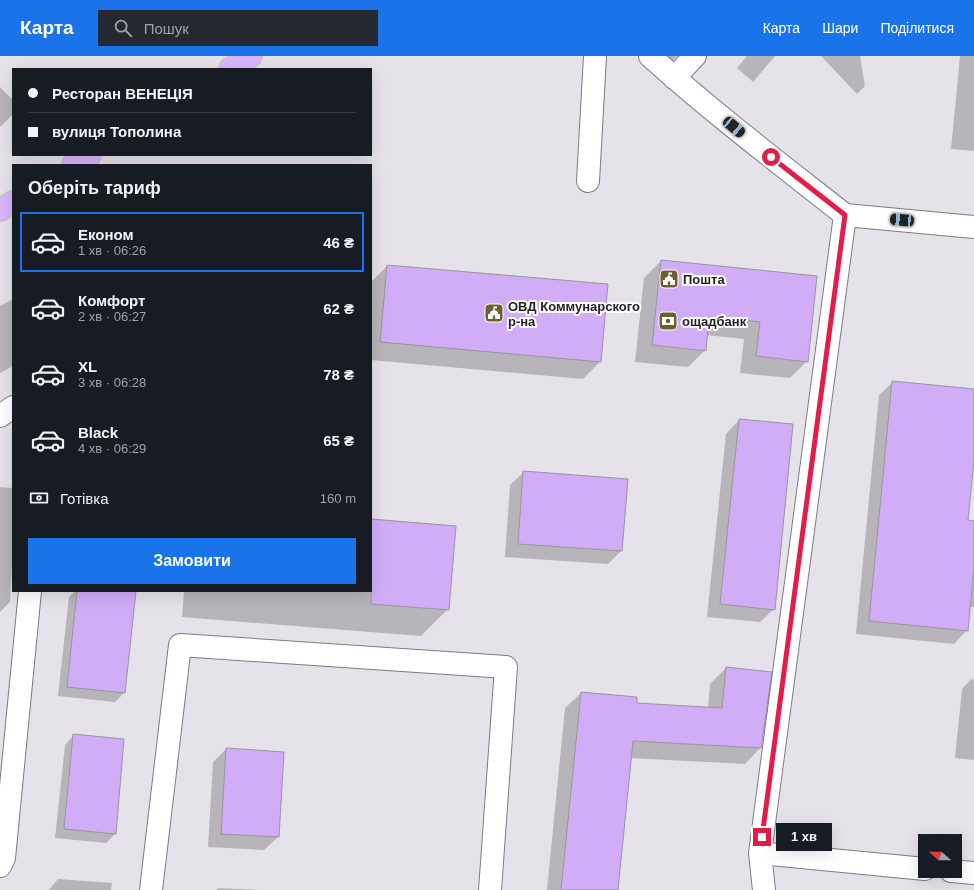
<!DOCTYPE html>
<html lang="uk">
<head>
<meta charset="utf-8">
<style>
	body { margin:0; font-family:Arial,sans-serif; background:#242831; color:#f1f3f6; height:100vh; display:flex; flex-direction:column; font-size:15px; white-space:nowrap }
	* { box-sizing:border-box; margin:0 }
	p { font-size:13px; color:#9ea1a6 }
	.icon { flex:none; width:22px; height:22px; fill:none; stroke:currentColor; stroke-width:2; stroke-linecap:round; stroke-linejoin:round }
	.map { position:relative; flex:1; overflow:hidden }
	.details { position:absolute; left:12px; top:108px; width:360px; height:428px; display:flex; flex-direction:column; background:#171b24; border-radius:0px; box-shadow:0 4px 16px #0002 }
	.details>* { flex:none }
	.hud { position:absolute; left:12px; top:12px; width:360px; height:88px; border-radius:0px; box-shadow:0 4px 16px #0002; display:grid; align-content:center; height:88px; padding:0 16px; background:#171b24 }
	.needle { width:26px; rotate:291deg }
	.fabs { position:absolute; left:918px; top:778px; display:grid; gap:8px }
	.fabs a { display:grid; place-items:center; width:44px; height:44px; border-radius:0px; background:#171b24; box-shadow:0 4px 16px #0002; font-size:20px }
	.end { position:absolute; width:18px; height:18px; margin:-9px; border:5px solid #e11d48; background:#fff; box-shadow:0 0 0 2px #fff }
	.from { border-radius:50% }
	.bubble { position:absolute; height:28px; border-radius:0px; background:#171b24; box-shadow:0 4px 16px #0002; font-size:13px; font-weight:700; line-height:28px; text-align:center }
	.car { position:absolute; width:12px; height:24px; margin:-12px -6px; border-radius:5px; box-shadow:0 0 3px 1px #0007; background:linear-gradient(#222 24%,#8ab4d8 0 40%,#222 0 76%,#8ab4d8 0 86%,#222 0) }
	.hud b { display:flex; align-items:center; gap:14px; height:38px; font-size:15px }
	.hud b+b { border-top:1px solid #363941 }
	.hud i { width:10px; height:10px; background:#f1f3f6 }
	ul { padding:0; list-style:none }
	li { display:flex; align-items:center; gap:12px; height:60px; margin:0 8px 6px; padding:0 8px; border:2px solid transparent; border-radius:0px }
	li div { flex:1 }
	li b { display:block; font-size:15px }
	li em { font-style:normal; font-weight:700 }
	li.active { border-color:#1a73e8 }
	li>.icon { width:36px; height:36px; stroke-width:1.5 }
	h2 { padding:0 16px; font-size:18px; line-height:48px }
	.pay { display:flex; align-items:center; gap:10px; height:44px; padding:0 16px; font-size:15px }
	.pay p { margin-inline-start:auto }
	.button { display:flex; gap:8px; margin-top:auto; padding:8px 16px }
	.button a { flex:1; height:46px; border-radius:0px; background:#1a73e8; color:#fff; font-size:16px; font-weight:700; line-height:46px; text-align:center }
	header { display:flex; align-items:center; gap:24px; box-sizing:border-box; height:56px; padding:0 20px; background:#1a73e8; color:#fff }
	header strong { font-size:19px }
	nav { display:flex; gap:22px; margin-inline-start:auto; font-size:14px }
	.search { width:280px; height:36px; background:#242831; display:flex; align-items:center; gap:10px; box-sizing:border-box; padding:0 14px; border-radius:0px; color:#9ea1a6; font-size:15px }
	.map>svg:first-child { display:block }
	.shadow { fill:#0003 }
	.building { fill:#d1acf7; stroke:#99969d }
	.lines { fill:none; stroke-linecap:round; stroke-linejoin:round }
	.minor-casing { stroke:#7e7b81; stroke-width:24 }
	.major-casing { stroke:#c1c0c1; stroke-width:24 }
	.minor { stroke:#fff; stroke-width:22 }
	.major { stroke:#dab5fb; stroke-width:22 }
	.route { stroke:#e11d48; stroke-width:5 }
	.labels { text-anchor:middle; stroke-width:4; stroke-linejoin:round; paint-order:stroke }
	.poi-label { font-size:13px; font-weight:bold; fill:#201f22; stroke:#fff; text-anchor:start }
</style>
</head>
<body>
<header>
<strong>Карта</strong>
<div class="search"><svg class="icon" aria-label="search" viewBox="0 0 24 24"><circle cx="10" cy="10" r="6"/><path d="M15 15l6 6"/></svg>Пошук</div>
<nav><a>Карта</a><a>Шари</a><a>Поділитися</a></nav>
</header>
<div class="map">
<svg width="974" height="834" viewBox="0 0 974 834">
	<rect width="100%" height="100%" fill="#e5e2e9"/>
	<path class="shadow" d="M 660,0 L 678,0 L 667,9 Z
		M 747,0 L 775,0 L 753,26 L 737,12 Z
		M 821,0 L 860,0 L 865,30 L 857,38 Z
		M 960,0 L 974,0 L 974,95 L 951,93 Z
		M 0,31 L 13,44 L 13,58 L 0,71 Z
		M 661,205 L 816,221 L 807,305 L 790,322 L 740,317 L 744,283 L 706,279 L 705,294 L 688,311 L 635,306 L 644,222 Z
		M 387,210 L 600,306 L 583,323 L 371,304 L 371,226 Z
		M 13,243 L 13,310 L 0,317 L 0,250 Z
		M 893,326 L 974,334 L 974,395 L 967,465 L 974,466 L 974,551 L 969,551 L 967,574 L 954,588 L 856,578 L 879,339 Z
		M 739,364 L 774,553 L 760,566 L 707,561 L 726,378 Z
		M 524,416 L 627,424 L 621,495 L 608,508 L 505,501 L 510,429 Z
		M 0,431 L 13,432 L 13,487 L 10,546 L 0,556 Z
		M 371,464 L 448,553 L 421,580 L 182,561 L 184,535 L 371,535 Z
		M 75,535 L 109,535 L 124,637 L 115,646 L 58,640 L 69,541 Z
		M 726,612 L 770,616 L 760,692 L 745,708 L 630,702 L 617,834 L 547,834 L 565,652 L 581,637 L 636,642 L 635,648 L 708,652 L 710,628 Z
		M 971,623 L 974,624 L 974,704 L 955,702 L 962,633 Z
		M 74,679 L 115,778 L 106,787 L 55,782 L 65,689 Z
		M 226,693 L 278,781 L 264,794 L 208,791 L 213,706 Z
		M 58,823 L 112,827 L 111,834 L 49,834 Z
		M 219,832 L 259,834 L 216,834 Z"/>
	<path class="building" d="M 661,204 L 817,220 L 808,306 L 756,300 L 760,266 L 709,261 L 706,295 L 652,289 Z
		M 387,209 L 608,228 L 601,306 L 380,286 Z
		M 892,325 L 974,333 L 974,405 L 968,464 L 974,465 L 974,511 L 968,575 L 869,565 Z
		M 739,363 L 793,368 L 775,554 L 720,548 Z
		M 523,415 L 628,423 L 622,495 L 518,488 Z
		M 371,463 L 456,470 L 449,554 L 371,548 Z
		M 77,535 L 136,535 L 125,637 L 67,631 Z
		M 726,611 L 772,616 L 761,692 L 633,685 L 618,834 L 561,834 L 581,636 L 637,641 L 637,647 L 722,652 Z
		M 73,678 L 124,683 L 116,778 L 64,773 Z
		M 226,692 L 284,696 L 279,781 L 221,778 Z"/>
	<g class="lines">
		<defs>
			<path id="minor" d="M 650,0 C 712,56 779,107 845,159 L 760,797 L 764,834
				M 674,22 L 695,0
				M 588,125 L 595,0
				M 845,159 L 974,171
				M 0,360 L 13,351
				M 760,797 L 925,813
				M 0,810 L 4,802 L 30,535
				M 951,815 L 974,817
				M 151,834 L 180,589 L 506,611 L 490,834"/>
			<path id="major" d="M 230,13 L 251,0
				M 73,109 L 90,99
				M 0,154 L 13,146"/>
		</defs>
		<use href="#minor" class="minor-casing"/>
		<use href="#major" class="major-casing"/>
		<use href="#minor" class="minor"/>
		<use href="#major" class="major"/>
	</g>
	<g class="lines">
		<path class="route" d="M 762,781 L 845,159 L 771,101"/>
	</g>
	<defs>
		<symbol id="civic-square" viewBox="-11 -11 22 22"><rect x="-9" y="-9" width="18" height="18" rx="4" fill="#6c612e" stroke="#fff"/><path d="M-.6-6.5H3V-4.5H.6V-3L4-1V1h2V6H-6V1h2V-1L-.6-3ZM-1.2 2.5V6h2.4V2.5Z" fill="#fff"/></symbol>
		<symbol id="bank-square" viewBox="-11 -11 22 22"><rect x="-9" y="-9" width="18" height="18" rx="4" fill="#6c612e" stroke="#fff"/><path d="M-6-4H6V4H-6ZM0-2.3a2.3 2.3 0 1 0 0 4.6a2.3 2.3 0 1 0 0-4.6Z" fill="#fff"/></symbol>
	</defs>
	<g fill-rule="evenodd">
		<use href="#civic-square" x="658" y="212" width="22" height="22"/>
		<use href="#civic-square" x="483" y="246" width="22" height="22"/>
		<use href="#bank-square" x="657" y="254" width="22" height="22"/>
	</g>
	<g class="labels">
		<g class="poi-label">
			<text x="683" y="228">Пошта</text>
			<text x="508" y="255">ОВД Коммунарского<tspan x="508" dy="15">р-на</tspan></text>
			<text x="682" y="270">ощадбанк</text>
		</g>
	</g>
</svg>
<div class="fabs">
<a><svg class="needle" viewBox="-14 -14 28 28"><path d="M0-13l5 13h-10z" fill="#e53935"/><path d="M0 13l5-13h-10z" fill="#9ea1a6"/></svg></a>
</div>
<i class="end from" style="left:771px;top:101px"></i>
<i class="end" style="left:762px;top:781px"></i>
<div class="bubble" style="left:776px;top:767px;width:56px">1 хв</div>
<i class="car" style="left:734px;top:71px;rotate:130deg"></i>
<i class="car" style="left:902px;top:164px;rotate:275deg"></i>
<div class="hud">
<b><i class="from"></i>Ресторан ВЕНЕЦІЯ</b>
<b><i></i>вулиця Тополина</b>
</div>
<section class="details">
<h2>Оберіть тариф</h2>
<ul>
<li class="active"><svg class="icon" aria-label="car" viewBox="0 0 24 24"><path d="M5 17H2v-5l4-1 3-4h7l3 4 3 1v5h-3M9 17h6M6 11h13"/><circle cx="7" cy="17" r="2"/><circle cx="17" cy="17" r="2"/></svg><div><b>Економ</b><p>1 хв · 06:26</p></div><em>46 ₴</em></li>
<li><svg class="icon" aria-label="car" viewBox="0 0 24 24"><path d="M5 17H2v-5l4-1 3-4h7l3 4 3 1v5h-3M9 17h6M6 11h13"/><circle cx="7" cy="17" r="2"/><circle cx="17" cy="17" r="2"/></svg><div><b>Комфорт</b><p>2 хв · 06:27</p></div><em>62 ₴</em></li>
<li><svg class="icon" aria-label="car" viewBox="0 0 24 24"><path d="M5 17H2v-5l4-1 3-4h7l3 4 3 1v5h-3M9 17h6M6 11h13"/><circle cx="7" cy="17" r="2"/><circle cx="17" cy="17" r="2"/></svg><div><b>XL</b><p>3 хв · 06:28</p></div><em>78 ₴</em></li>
<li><svg class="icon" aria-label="car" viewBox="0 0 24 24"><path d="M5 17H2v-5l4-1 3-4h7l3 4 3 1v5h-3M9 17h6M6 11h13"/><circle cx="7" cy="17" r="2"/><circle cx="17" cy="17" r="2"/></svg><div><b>Black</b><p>4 хв · 06:29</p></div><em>65 ₴</em></li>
</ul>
<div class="pay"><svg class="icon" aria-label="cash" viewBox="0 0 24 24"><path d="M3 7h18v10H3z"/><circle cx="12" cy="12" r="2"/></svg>Готівка<p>160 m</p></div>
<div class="button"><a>Замовити</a></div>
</section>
</div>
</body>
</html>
